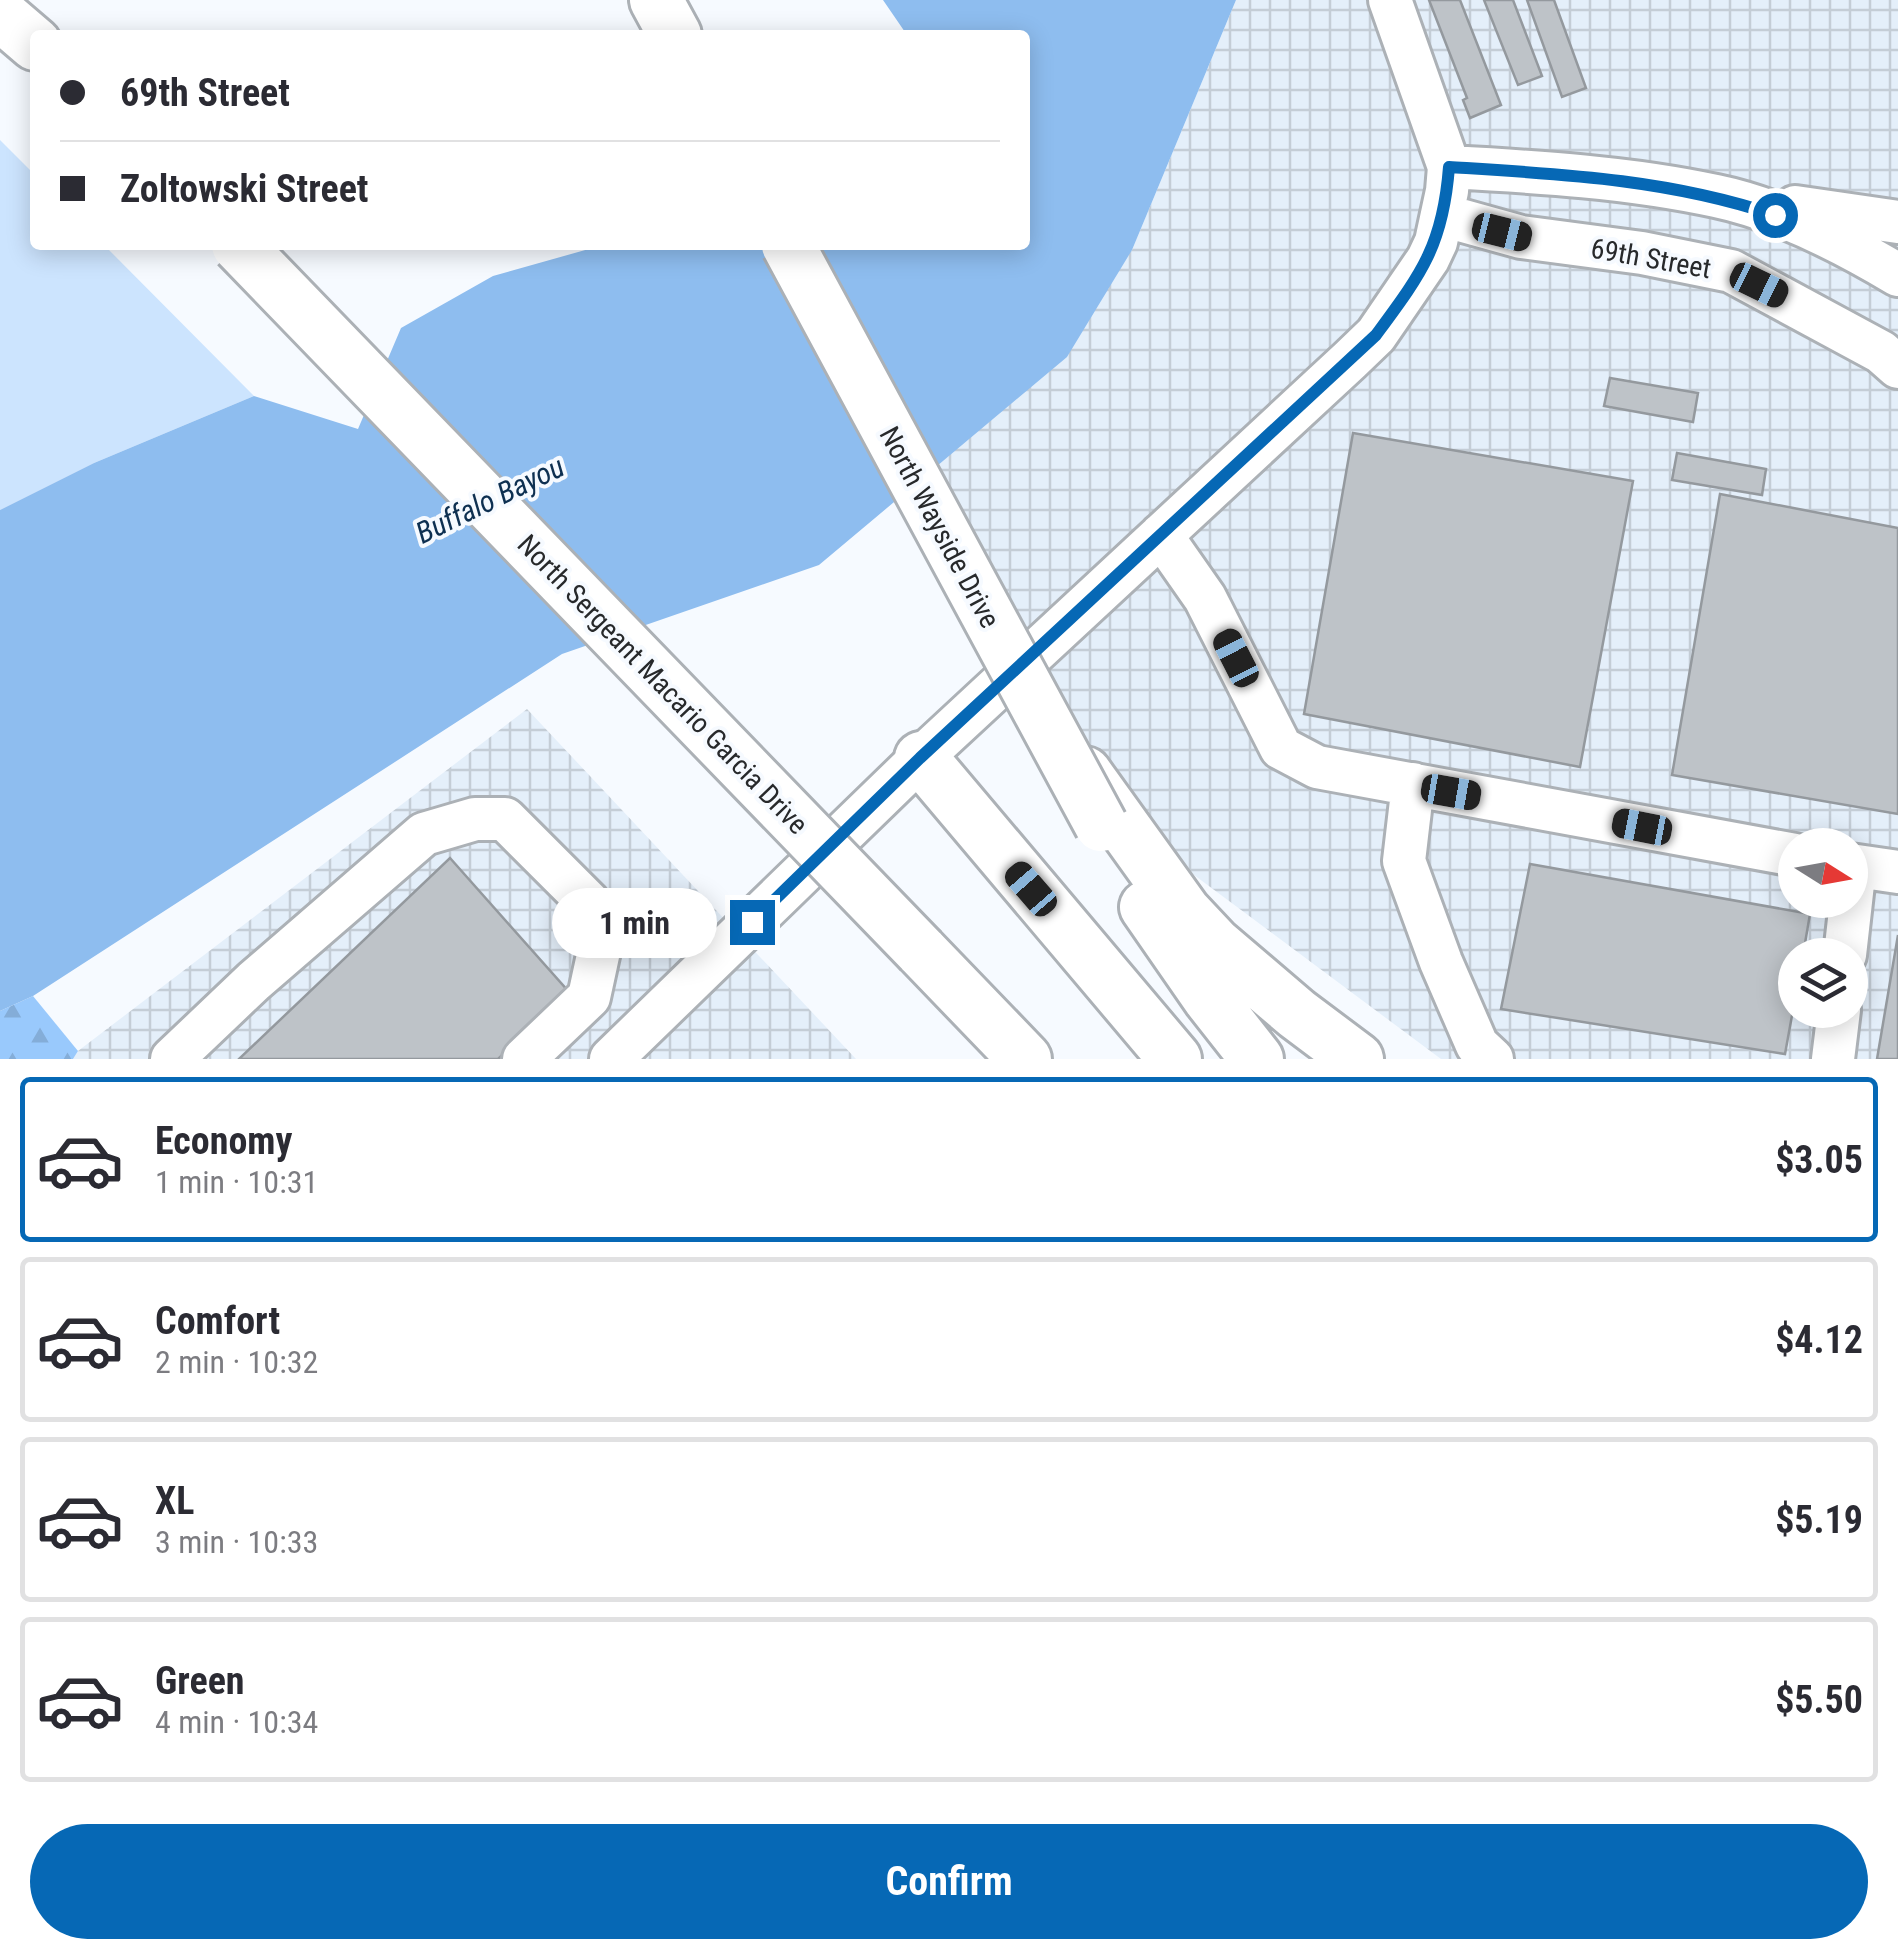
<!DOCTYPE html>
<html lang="en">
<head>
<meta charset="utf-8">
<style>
	body { margin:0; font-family:"Roboto Condensed",sans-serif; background:#f7f7f7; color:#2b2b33; height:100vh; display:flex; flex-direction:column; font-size:38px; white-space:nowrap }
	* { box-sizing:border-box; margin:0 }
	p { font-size:32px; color:#7c7c81 }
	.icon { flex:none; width:55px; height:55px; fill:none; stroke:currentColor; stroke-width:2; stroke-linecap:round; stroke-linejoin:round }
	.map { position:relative; height:1059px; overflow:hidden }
	.drawer { display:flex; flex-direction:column; background:#fff; flex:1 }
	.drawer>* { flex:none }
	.hud { position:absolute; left:30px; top:30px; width:1000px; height:220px; border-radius:10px; box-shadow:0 5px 25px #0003; display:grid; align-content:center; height:220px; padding:0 30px; background:#fff }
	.needle { width:65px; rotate:101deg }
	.controls { position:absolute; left:1778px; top:828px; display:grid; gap:20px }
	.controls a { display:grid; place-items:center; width:90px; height:90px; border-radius:50%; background:#fff; box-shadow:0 5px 25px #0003; font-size:50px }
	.end { position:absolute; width:45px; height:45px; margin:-22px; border:12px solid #0668b5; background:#fff; box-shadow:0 0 0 5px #fff }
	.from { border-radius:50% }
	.bubble { position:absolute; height:70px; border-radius:35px; background:#fff; box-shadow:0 5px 25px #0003; font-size:32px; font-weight:700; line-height:70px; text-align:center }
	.car { position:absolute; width:30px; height:60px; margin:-30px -15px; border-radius:12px; box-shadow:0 0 8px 2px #0007; background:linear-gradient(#222 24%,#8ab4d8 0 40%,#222 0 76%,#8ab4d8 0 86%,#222 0) }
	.hud b { display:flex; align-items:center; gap:35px; height:95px; font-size:38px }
	.hud b+b { border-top:2px solid #e1e1e2 }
	.hud i { width:25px; height:25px; background:#2b2b33 }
	ul { padding:18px 0 0; list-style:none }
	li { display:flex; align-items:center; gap:30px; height:165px; margin:0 20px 15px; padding:0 10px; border:5px solid #e1e1e2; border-radius:10px }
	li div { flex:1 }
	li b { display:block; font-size:38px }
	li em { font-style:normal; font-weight:700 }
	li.current { border-color:#0668b5 }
	li>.icon { width:90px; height:90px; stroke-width:1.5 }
	.primary-button { display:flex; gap:20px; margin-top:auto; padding:20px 30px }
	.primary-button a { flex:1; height:115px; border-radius:60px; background:#0668b5; color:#fff; font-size:40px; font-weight:700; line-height:115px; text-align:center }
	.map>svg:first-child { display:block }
	.industrial { fill:url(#industrial-grid); fill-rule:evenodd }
	.green { fill:#cce4fe }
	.forest { fill:url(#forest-firs) }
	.water { fill:#8ebdef }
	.building { fill:#bec3c8; stroke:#94999e; stroke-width:2.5 }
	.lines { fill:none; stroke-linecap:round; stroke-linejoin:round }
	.minor-casing { stroke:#acb1b6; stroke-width:48 }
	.major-casing { stroke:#acb1b6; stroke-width:58 }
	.minor { stroke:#fff; stroke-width:42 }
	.major { stroke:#fff; stroke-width:52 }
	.major-bridge-casing { stroke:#acb1b6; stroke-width:58; stroke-linecap:butt }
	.major-bridge { stroke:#fff; stroke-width:52 }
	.route { stroke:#0668b5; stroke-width:12 }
	.labels { text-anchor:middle; stroke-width:8; stroke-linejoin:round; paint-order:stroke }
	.street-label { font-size:28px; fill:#27292b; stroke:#f6faff }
	.water-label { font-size:30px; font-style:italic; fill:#0e3051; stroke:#f6faff }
</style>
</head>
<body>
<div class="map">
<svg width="1898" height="1059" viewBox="0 0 1898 1059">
	<defs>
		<pattern id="industrial-grid" width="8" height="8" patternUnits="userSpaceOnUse" patternTransform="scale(2.5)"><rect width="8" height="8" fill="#e4effa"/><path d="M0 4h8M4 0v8" fill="none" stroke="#c4cdd6"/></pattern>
		<pattern id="forest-firs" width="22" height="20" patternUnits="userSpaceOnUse" patternTransform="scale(2.5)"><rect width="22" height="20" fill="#99c9fc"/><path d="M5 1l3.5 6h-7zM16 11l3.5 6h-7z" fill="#84add8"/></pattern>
	</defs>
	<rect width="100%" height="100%" fill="#f6faff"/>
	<path class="industrial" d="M 1236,0 L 1898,0 L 1898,1059 L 1441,1059 L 1139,834 L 936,467 L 1132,250 ZM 1795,845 L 1850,845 L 1850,900 L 1795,900 ZM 1795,955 L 1850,955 L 1850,1010 L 1795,1010 Z
		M 527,709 L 856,1059 L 73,1059 L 78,1051 Z"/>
	<path class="green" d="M 0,140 L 35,175 L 35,245 L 104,245 L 254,396 L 94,463 L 0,510 Z"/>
	<path class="forest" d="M 33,996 L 78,1051 L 73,1059 L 0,1059 L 0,1011 Z"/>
	<path class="water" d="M 883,0 L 1236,0 L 1132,250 L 1067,357 L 819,565 L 562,654 L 33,996 L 0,1011 L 0,510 L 94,463 L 254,396 L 358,429 L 401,328 L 493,276 L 603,245 L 1025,245 L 1025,35 L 907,35 Z"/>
	<path class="building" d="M 1429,0 L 1460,0 L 1501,105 L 1470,118 L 1463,100 L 1467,98 Z
		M 1484,0 L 1513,0 L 1542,76 L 1518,85 Z
		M 1527,0 L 1554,0 L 1586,88 L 1562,97 Z
		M 1610,378 L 1698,393 L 1693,422 L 1604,406 Z
		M 1353,433 L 1633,481 L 1580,767 L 1304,714 Z
		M 1677,453 L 1766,469 L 1762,495 L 1672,480 Z
		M 1720,494 L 1898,528 L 1898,814 L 1672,775 Z
		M 450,858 L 569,992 L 498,1059 L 239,1059 Z
		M 1530,864 L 1810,914 L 1803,955 L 1795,955 L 1795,999 L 1785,1054 L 1501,1009 Z
		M 1898,935 L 1898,1059 L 1877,1059 Z"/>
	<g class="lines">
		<defs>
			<path id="minor" d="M 1449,167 C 1538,172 1628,177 1716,196 C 1779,209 1843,242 1898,275
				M 1795,207 L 1898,222
				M 1442,215 L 1521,237 L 1642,253 L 1731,271 L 1881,352 L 1898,367
				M 1161,535 L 1205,598 L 1281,748 L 1317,767 L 1795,855
				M 1413,784 L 1404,861 L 1441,962 L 1477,1045 L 1492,1059
				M 1850,865 L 1898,872
				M 1845,955 L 1855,866
				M 172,1059 L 254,981 L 424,834 L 475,819 L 505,819 L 589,903 L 602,937 L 589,997 L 524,1059
				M 611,1059 L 921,758 L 1350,360 L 1376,335 L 1428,259 L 1436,242 L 1447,191 L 1449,167 L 1390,0
				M 1833,1059 L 1839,1010"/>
			<path id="major" d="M 656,0 L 675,35
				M 0,14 L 35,44
				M 921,758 L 1175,1059
				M 1085,773 L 1184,911 L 1215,944 L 1297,1014 L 1357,1059
				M 1146,907 L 1209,998 L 1257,1059
				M 921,951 L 1025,1059"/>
		</defs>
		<use href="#minor" class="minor-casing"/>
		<use href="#major" class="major-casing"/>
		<use href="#minor" class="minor"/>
		<use href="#major" class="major"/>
		<defs>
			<path id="major-bridge" d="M 238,245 L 921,951
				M 788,245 L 1101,825"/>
		</defs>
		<use href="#major-bridge" class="major-bridge-casing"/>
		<use href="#major-bridge" class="major-bridge"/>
	</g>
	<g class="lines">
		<path class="route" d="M 752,922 L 920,758 L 1376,335 C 1421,274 1443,246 1449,167 C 1561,174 1668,179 1775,215"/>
	</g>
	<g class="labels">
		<g class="street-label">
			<text transform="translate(1651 258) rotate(10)" y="10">69th Street</text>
			<text transform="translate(940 527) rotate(62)" y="10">North Wayside Drive</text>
			<text transform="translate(663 684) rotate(46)" y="10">North Sergeant Macario Garcia Drive</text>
		</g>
		<g class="water-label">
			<text transform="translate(490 500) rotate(-26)" y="10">Buffalo Bayou</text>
		</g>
	</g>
</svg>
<div class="controls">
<a><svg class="needle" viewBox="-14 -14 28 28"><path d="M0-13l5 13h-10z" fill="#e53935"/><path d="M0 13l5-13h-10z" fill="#7c7c81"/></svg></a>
<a><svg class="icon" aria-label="layers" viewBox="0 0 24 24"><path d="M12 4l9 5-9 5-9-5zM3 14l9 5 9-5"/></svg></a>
</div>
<i class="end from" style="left:1775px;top:215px"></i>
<i class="end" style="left:752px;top:922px"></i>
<div class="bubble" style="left:552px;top:888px;width:165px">1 min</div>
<i class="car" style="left:1502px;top:232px;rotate:104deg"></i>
<i class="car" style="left:1759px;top:285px;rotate:116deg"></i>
<i class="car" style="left:1236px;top:658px;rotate:333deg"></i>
<i class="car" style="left:1451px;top:792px;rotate:100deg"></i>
<i class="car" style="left:1642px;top:827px;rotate:281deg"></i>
<i class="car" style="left:1031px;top:889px;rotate:319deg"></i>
<div class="hud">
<b><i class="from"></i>69th Street</b>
<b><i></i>Zoltowski Street</b>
</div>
</div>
<section class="drawer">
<ul>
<li class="current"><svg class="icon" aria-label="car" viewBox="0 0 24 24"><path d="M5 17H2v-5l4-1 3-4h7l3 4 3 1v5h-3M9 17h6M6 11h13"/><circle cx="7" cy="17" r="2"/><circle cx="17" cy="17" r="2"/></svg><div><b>Economy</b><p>1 min · 10:31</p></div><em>$3.05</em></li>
<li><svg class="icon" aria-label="car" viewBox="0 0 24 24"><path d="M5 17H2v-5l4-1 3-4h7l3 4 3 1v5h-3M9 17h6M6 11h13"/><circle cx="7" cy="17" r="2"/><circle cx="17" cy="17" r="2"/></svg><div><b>Comfort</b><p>2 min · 10:32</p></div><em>$4.12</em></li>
<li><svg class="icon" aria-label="car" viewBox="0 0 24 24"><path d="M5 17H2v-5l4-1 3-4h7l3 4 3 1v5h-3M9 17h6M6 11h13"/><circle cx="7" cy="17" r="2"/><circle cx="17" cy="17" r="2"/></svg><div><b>XL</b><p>3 min · 10:33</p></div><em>$5.19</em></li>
<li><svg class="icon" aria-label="car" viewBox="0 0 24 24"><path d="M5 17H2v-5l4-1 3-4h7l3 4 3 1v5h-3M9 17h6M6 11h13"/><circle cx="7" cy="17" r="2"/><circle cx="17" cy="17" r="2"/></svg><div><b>Green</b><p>4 min · 10:34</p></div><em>$5.50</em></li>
</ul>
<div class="primary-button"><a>Confirm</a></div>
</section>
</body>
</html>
